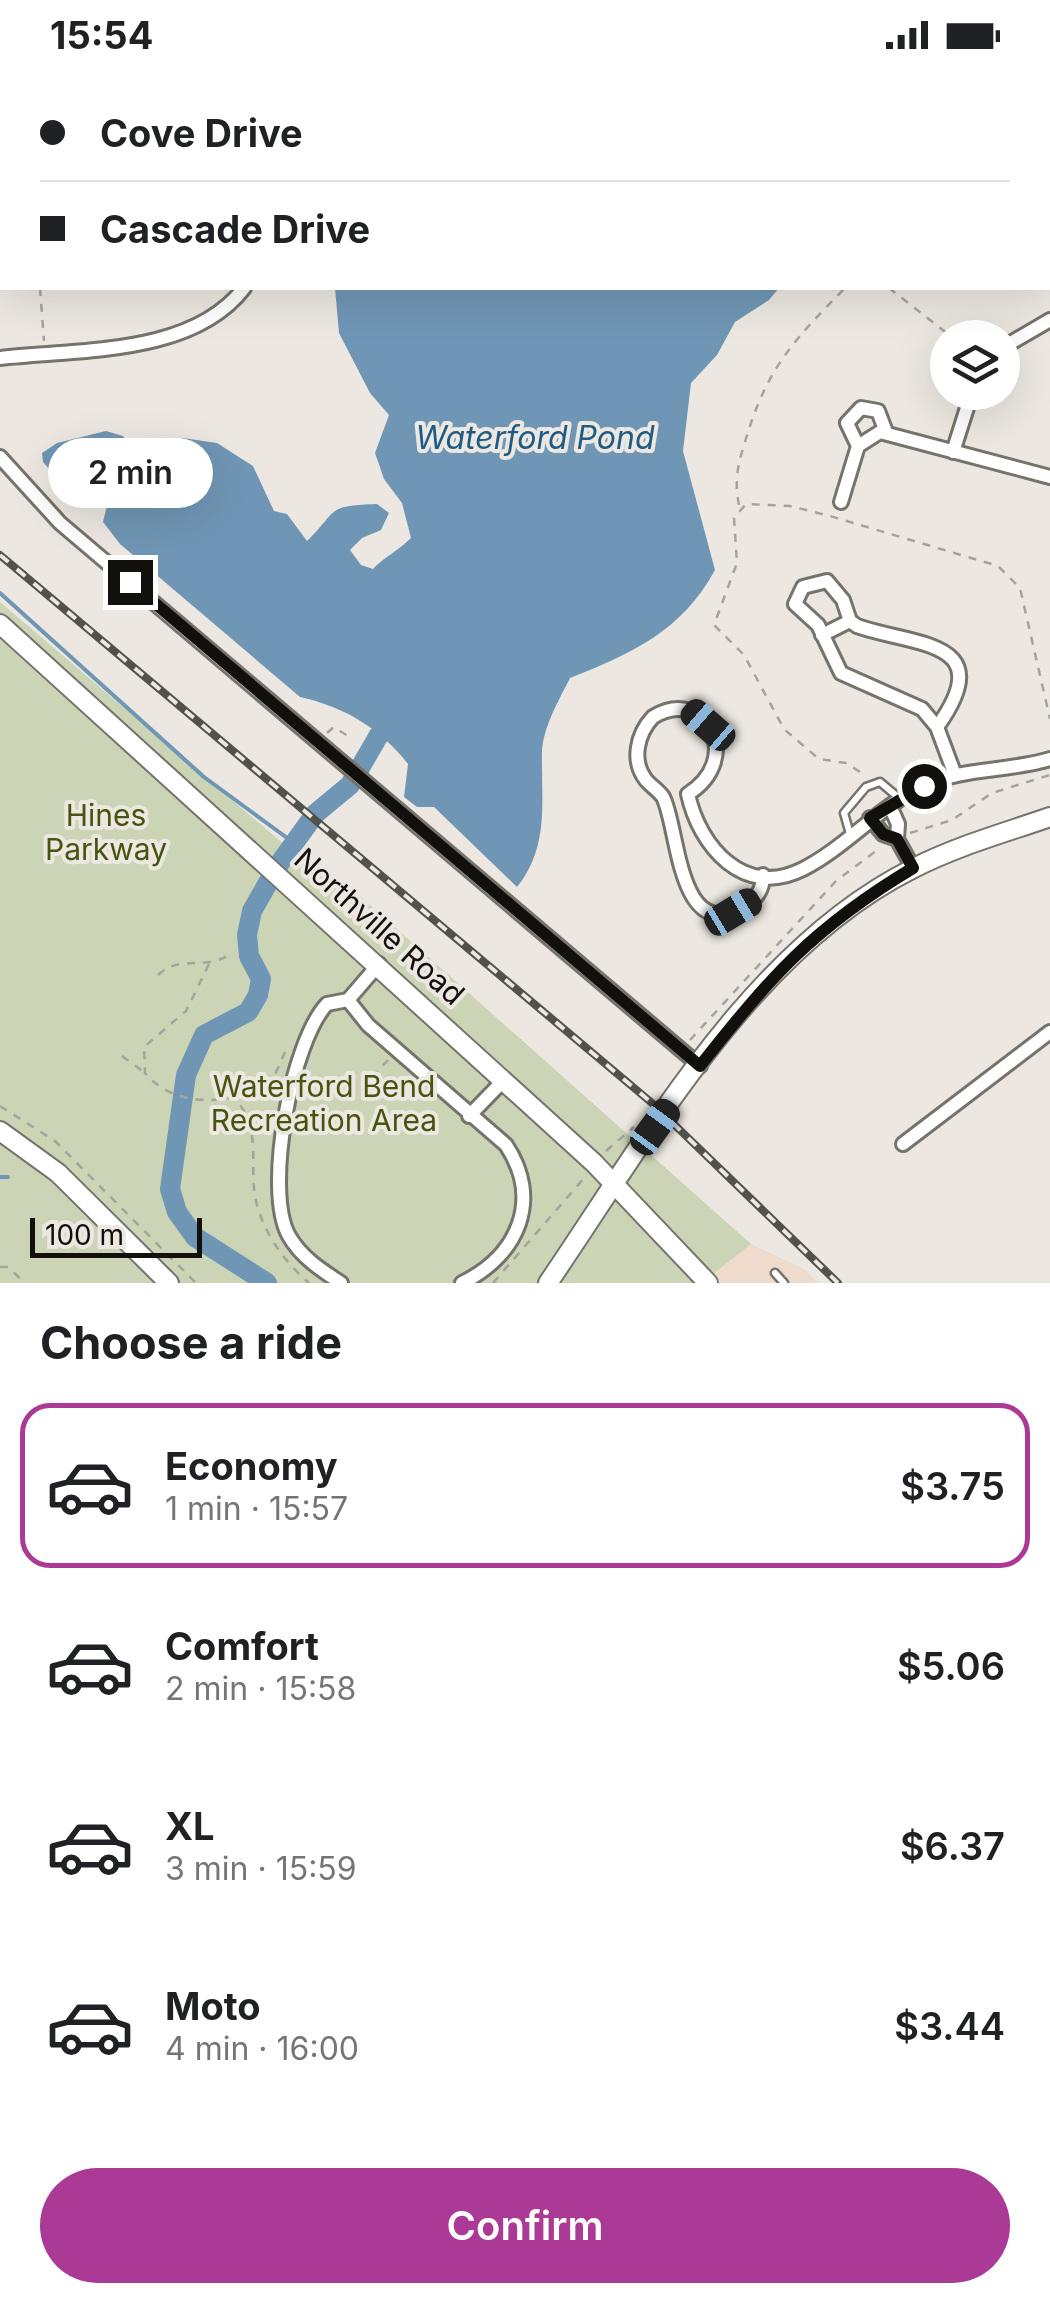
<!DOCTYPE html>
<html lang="en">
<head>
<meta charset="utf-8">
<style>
	body { margin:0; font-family:Inter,sans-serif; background:#f6f6f6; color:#202124; height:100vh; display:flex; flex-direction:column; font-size:38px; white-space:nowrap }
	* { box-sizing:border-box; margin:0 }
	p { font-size:32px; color:#757577 }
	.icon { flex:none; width:55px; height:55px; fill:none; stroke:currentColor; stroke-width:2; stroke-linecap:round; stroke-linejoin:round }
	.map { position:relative; height:1213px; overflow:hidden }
	.details { display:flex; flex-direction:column; background:#fff; flex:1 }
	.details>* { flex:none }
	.banner { position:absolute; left:0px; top:0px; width:1050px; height:220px; box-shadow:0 10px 40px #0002; display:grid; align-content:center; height:220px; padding:0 40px; background:#fff }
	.buttons { position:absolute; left:930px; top:250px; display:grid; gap:20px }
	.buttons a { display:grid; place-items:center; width:90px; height:90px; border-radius:50%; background:#fff; box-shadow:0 10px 40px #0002; font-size:50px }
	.scale { position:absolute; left:30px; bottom:25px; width:172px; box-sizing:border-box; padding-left:10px; border:5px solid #11100d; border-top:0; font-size:28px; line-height:35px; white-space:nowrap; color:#11100d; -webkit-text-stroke:8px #ece8e1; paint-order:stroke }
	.end { position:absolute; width:45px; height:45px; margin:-22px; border:12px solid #11100d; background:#fff; box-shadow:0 0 0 5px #fff }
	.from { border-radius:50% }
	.bubble { position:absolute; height:70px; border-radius:35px; background:#fff; box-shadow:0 10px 40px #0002; font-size:32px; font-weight:600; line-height:70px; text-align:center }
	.car { position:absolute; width:30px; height:60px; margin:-30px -15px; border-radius:12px; box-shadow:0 0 8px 2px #0007; background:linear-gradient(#222 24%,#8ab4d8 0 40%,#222 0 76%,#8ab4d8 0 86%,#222 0) }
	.banner b { display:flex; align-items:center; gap:35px; height:95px; font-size:38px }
	.banner b+b { border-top:2px solid #e0e0e0 }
	.banner i { width:25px; height:25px; background:#202124 }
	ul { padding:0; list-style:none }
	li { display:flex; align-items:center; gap:30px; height:165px; margin:0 20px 15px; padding:0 20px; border:5px solid transparent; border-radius:30px }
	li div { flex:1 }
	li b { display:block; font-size:38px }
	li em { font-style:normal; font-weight:600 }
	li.on { border-color:#ab3a96 }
	li>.icon { width:90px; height:90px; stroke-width:1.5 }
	h2 { padding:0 40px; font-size:45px; line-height:120px }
	.button { display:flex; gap:20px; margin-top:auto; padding:20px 40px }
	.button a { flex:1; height:115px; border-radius:60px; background:#ab3a96; color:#fff; font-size:40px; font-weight:600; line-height:115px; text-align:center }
	.status { display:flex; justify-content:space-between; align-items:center; height:70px; padding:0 50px; background:#fff; direction:ltr }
	.status svg { height:28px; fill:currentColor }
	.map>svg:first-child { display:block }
	.commercial { fill:#eedbcb }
	.green { fill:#cbd4b5 }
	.water { fill:#7096b5 }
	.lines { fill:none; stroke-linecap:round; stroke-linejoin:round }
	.stream { stroke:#7096b5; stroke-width:4 }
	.river { stroke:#7096b5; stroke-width:20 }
	.lane-casing { stroke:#76736c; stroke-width:11 }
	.street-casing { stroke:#76736c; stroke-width:18 }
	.secondary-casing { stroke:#76736c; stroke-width:22 }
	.path { stroke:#a6a39d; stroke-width:2.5; stroke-dasharray:8 8; stroke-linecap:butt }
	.lane { stroke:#fff; stroke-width:6 }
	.street { stroke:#fff; stroke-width:12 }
	.secondary { stroke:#fff; stroke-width:18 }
	.rail-casing { stroke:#53514c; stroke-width:8 }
	.rail { stroke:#ece8e1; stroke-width:4; stroke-dasharray:11; stroke-linecap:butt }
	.route { stroke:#11100d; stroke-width:12 }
	.labels { text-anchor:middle; stroke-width:8; stroke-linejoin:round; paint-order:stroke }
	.park-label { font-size:30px; fill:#47540f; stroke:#ece8e1 }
	.street-label { font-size:30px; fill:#11100d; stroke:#ece8e1 }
	.water-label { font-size:32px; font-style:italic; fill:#1e5b85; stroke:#ece8e1 }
</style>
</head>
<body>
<div class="status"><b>15:54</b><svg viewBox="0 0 49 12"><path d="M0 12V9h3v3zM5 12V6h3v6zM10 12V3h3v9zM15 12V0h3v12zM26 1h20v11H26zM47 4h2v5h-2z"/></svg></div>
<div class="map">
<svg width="1050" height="1213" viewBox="0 0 1050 1213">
	<rect width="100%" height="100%" fill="#ece8e1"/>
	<path class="commercial" d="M 751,1174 L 804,1199 L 818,1213 L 702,1213 Z"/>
	<path class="green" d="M 0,532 L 327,811 L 335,804 L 751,1174 L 702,1213 L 0,1213 Z"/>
	<path class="water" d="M 335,218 L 779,218 L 769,230 L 735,252 L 717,285 L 691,313 L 683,381 L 715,500 C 682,561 631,584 570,608 C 559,630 543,657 542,682 C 541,730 550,776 517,817 L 434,737 L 417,737 L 404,727 L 408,694 C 381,659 345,637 300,627 L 120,474 L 103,452 L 110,423 L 133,405 L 147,381 L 183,368 L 217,373 L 253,396 L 274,441 L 287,444 L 307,471 C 339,440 324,436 377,434 L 389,443 L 381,460 L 362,468 L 350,480 L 361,495 L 373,499 C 384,487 398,481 411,468 L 402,433 L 384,409 L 375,383 L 389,345 L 370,323 L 339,263 Z
		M 106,361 L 123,366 L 131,378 L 99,412 L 74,427 L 43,392 L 42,383 L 57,373 Z"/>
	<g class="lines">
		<path class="stream" d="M 99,412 L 110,423
			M 0,523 L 204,707 L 294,773
			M 0,1107 L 8,1107"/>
		<path class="river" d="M 267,1213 L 195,1167 L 177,1142 L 170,1119 L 186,1005 L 204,965 L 248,942 L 258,925 L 261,909 L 249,886 L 247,865 L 252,841 L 277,797 L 315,744 L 350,715 L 379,665"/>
		<defs>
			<path id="lane" d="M 850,764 L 844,743 L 866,717 L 880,712 L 899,728
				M 775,1203 L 784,1213"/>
			<path id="street" d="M 290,0 L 290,2
				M 1002,278 L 1050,250
				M 0,288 C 78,279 192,286 244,218
				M 858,376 L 847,353 L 861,338 L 878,341 L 886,362
				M 953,382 L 972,322
				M 0,387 L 60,453 L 700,996
				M 841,432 L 858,376 L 880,362 L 1050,407
				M 822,565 L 850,551
				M 937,657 C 1001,569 913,576 857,556 L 850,551 L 843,530 L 827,511 L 803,517 L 795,534 L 818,555 L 841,603 L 922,639 L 937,657 L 955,705
				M 870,748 L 883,764 L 897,769 L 898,754 L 890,736
				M 897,769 L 913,798
				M 763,805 C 763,820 757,828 744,836 C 677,876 679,757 663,727 C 659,721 651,716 646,710 C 631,691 637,664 653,647 C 705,615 745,688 688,724 C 699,776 744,829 803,799 C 846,777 879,737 923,716 C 964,697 1008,702 1050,689
				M 348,930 L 368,955 L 506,1075 C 542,1129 519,1185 462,1213
				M 469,1046 L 504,1010
				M 903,1074 L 1050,962
				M 341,1213 C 321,1200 301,1187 289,1166 C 263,1120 292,971 327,934 L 348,930 L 379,894"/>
			<path id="secondary" d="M 0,554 L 594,1093 L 708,1213
				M 0,1061 L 58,1103 L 169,1213
				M 548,1213 C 648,1067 751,879 914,798 C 957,776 1004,763 1050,747"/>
		</defs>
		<use href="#lane" class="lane-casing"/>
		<use href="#street" class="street-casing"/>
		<use href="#secondary" class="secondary-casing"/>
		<path class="path" d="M 91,0 L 94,2
			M 967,0 L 974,2
			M 791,2 L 793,1
			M 944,2 L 947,0
			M 40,218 L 44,271
			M 889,218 L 953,268
			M 739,435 C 733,405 740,388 749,359 C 770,294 798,266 845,218
			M 327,663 L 334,657 L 351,668
			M 860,702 L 846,693 L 819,689 L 784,659 L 744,585 L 714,555 L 737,493 L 734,448 L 746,434 L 790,436 L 830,446 L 998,496 L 1020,518 L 1050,649
			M 910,763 L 952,750 L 992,723 L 1050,705
			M 209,894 L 186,941 L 144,977 L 145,1003 C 168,1030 201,1033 233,1028 C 260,1051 251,1088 254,1118 C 257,1154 282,1190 309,1213
			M 158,905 C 178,885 203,900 227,886
			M 690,970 L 836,811 L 880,778
			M 122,986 L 144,1002
			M 372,1007 L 388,990
			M 235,1028 L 274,1007 L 285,982
			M 0,1036 L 55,1071 L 196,1213
			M 606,1081 L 634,1057
			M 0,1197 L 8,1197 L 25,1213
			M 493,1213 L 585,1107"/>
		<use href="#lane" class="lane"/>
		<use href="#street" class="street"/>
		<use href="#secondary" class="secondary"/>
		<defs>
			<path id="rail" d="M 0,485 L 652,1033 L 838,1213"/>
		</defs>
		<use href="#rail" class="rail-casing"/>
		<use href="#rail" class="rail"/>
	</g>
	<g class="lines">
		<path class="route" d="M 130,512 L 700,996 C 771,906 813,858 913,798 L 897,769 L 883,764 L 870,748 L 924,716"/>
	</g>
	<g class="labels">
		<g class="park-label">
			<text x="106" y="756">Hines<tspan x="106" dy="34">Parkway</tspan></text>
			<text x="324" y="1027">Waterford Bend<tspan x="324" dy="34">Recreation Area</tspan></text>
		</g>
		<g class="street-label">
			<text transform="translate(379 857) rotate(42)" y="10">Northville Road</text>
		</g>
		<g class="water-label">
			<text x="535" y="379">Waterford Pond</text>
		</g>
	</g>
</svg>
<div class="buttons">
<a><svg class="icon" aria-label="layers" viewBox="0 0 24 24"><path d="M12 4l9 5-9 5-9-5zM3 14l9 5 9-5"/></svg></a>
</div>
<div class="scale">100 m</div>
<i class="end from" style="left:924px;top:716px"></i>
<i class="end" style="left:130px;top:512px"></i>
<div class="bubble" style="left:48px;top:368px;width:165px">2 min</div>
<i class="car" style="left:708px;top:655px;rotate:311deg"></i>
<i class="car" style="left:733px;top:842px;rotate:59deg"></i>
<i class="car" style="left:655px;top:1057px;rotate:36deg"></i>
<div class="banner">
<b><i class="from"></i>Cove Drive</b>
<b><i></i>Cascade Drive</b>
</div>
</div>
<section class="details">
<h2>Choose a ride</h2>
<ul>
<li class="on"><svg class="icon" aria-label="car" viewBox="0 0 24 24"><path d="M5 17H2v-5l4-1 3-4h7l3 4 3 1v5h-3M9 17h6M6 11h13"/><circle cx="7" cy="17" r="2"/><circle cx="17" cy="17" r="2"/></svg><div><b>Economy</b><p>1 min · 15:57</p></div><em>$3.75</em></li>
<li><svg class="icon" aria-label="car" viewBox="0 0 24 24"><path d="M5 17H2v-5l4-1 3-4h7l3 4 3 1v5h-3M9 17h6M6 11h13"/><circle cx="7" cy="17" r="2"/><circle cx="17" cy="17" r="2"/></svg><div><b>Comfort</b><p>2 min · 15:58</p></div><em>$5.06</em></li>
<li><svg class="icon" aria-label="car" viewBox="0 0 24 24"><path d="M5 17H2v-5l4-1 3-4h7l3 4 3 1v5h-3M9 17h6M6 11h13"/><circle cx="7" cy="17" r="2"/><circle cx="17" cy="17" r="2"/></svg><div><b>XL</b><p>3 min · 15:59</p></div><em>$6.37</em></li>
<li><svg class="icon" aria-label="car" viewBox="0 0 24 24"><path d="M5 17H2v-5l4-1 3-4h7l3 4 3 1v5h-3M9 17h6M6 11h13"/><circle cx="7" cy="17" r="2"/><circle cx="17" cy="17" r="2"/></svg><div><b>Moto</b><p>4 min · 16:00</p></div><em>$3.44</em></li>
</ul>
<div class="button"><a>Confirm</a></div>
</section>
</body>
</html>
